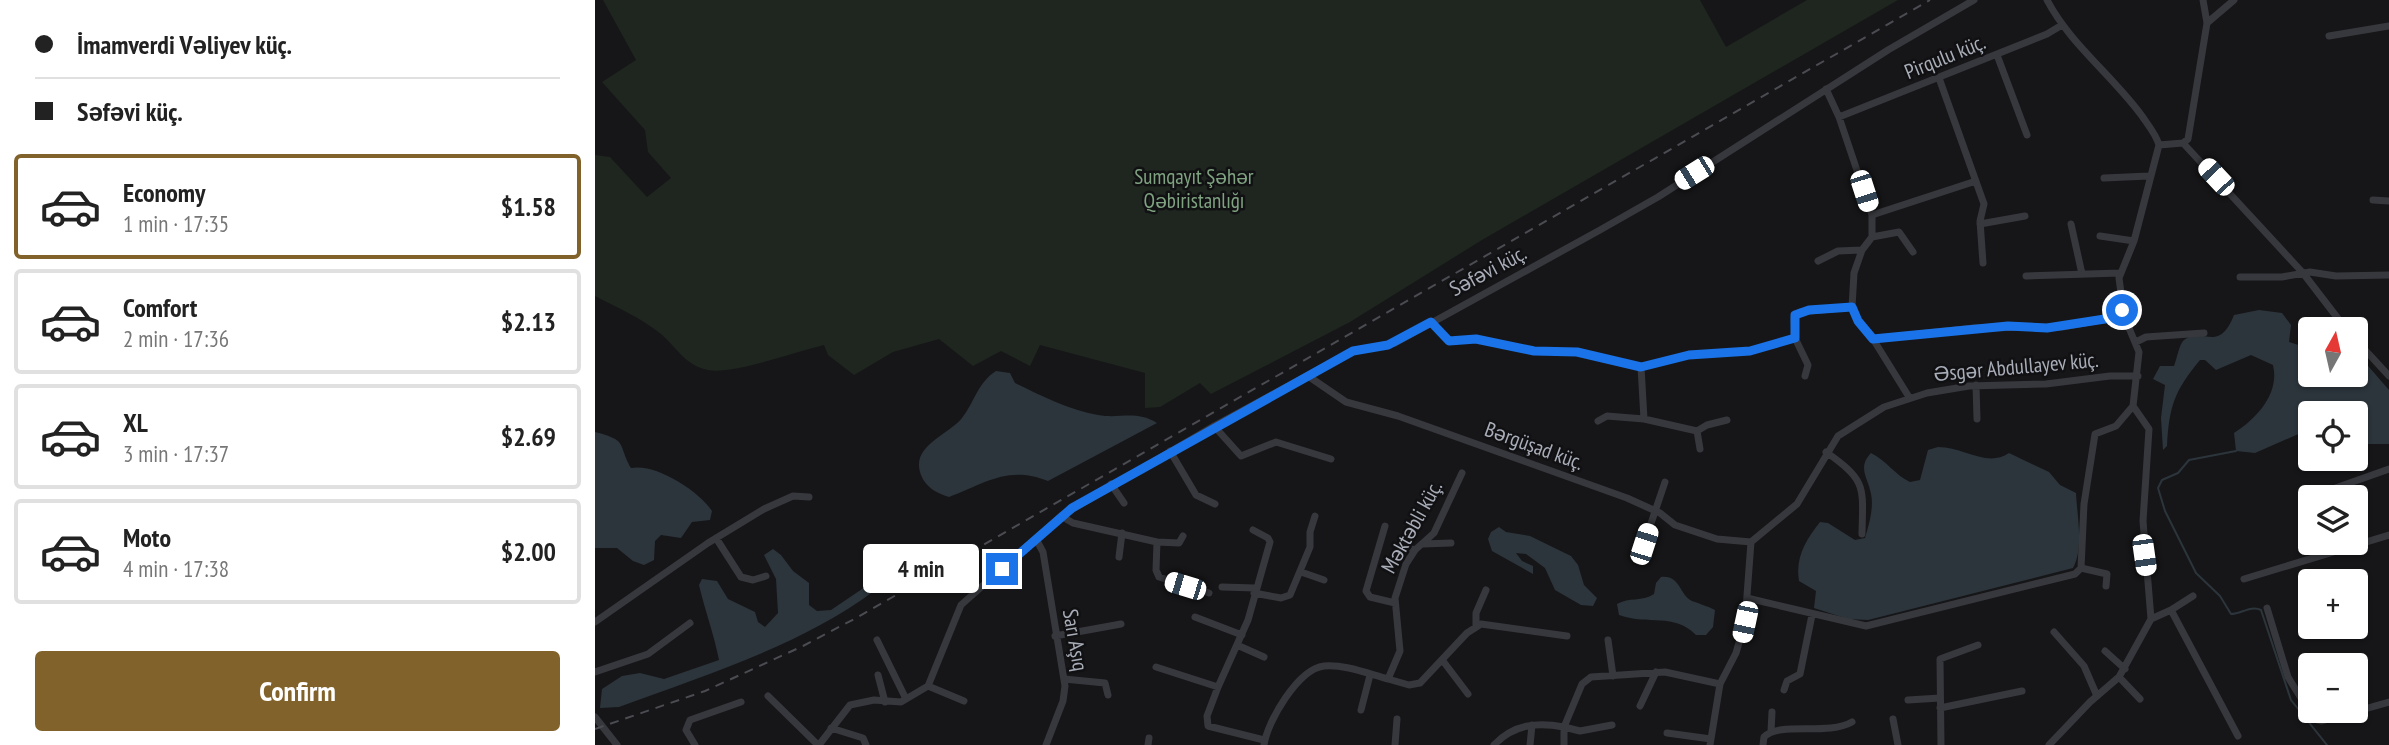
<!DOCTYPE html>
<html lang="en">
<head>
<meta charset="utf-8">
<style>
	body { margin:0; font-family:"PT Sans Narrow",sans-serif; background:#f6f6f6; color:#222; height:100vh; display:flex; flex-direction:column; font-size:26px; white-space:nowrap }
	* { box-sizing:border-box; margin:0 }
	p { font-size:23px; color:#767676 }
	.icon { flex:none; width:38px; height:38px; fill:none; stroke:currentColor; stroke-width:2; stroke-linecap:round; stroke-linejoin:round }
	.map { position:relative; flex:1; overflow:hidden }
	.details { display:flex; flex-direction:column; background:#fff; width:595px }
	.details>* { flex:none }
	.banner { display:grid; align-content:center; height:154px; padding:0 35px; background:#fff }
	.needle { width:46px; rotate:8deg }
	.buttons { position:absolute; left:1703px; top:317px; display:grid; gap:14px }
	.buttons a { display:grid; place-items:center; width:70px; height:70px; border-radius:7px; background:#fff; box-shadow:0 2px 5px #0004; font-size:35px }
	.end { position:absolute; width:32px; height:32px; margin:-16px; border:9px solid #1a73e8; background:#fff; box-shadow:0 0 0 4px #fff }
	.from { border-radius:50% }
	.bubble { position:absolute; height:49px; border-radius:7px; background:#fff; box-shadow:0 2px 5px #0004; font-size:23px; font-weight:800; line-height:49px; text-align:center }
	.car { position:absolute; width:21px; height:42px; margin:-21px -10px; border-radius:9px; box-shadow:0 0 5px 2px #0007; background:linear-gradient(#fff 24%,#345 0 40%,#fff 0 76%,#345 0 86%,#fff 0) }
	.banner b { display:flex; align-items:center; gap:24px; height:66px; font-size:26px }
	.banner b+b { border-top:2px solid #e0e0e0 }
	.banner i { width:18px; height:18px; background:#222 }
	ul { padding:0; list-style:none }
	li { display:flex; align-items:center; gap:21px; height:105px; margin:0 14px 10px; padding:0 21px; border:4px solid #e0e0e0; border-radius:7px }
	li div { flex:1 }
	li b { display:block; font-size:26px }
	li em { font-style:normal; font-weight:800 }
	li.active { border-color:#80622a }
	li>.icon { width:63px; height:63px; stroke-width:1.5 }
	.action { display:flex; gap:14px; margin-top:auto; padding:14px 35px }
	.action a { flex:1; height:80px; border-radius:7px; background:#80622a; color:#fff; font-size:28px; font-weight:800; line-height:80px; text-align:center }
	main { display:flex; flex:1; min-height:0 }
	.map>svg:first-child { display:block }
	.green { fill:#1e261f }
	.water { fill:#2c353c }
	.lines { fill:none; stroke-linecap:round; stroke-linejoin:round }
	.stream { stroke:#2c353c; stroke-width:2 }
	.minor { stroke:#37383d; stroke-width:7 }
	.rail { stroke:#4a4c52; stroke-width:2; stroke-dasharray:9 7; stroke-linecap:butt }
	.route { stroke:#1a73e8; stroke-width:9 }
	.labels { text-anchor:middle; stroke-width:5; stroke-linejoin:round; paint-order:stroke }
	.street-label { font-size:21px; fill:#a8adb8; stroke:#111113 }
	.park-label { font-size:21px; fill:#7fa381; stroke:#111113 }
</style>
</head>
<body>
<main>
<section class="details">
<div class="banner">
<b><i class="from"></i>İmamverdi Vəliyev küç.</b>
<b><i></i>Səfəvi küç.</b>
</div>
<ul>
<li class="active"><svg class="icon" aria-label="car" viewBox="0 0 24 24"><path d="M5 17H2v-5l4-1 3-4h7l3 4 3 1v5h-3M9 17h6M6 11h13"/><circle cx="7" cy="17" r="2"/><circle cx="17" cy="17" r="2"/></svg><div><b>Economy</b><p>1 min · 17:35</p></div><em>$1.58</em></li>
<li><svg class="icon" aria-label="car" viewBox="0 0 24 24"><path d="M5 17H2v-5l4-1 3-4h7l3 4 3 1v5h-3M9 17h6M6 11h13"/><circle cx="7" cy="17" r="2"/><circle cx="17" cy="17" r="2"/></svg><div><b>Comfort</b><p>2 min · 17:36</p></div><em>$2.13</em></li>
<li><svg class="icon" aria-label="car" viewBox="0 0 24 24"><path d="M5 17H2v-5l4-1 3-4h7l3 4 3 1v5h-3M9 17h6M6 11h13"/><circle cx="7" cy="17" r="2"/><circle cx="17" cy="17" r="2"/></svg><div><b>XL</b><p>3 min · 17:37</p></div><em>$2.69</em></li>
<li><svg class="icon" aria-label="car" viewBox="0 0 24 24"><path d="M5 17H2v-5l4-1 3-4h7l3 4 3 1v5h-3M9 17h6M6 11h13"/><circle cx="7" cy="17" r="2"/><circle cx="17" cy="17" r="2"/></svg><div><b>Moto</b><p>4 min · 17:38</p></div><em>$2.00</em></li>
</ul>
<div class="action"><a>Confirm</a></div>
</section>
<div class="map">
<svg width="1794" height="745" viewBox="0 0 1794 745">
	<rect width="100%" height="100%" fill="#161618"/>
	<path class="green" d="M 8,0 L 1105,0 L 1131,47 L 1212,0 L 1303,0 L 887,240 L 755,322 L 616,394 L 605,383 L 565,407 L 550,408 L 550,373 L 445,345 L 435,366 L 406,351 L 378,366 L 344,339 L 298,352 L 259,375 L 233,355 L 229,345 C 203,351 137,375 113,370 C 91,366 81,347 66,334 C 46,318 23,308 0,296 L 0,155 L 15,157 L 52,197 L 76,178 L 53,152 L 50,130 L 7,82 L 41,60 Z"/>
	<path class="water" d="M 1664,310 L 1687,313 L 1696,325 L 1694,342 L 1710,347 L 1715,344 L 1715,374 L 1760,374 L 1761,352 L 1794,390 L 1794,444 L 1771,444 L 1761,438 L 1760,413 L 1715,413 L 1715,429 L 1660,453 L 1641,451 L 1639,433 C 1661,419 1685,394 1678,365 L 1656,355 L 1621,370 L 1610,360 L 1605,360 C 1580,390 1574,406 1572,446 L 1568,450 L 1566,418 L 1570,385 L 1558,379 L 1565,366 L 1579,366 C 1582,359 1584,344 1589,340 C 1608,325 1623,355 1639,315 Z
		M 401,371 L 415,373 L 420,383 C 447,396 474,410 503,415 C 525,419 541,410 562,423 L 453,481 C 413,465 391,483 354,497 C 342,493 331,488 326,475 C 315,446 352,436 367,418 C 379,403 383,382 401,371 Z
		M 0,432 C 34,441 22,443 36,468 C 61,463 104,491 117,511 L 115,520 L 97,522 L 86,538 L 66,535 L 60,541 L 59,560 L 49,565 L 38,561 L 22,548 L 0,548 Z
		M 1343,447 C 1369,447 1392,468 1414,453 L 1454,472 L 1465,485 L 1481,493 C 1482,516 1489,548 1478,568 L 1273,620 L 1253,619 L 1219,608 L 1221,591 L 1204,581 C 1200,557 1211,540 1225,522 L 1233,523 L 1260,540 L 1270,538 C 1274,525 1279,507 1276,494 C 1273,477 1262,468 1276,453 C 1292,461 1300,475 1315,482 L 1325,480 L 1333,450 Z
		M 904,527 L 911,532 L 935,536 L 976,556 L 983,565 L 989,585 L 1002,598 L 998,606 L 986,605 L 960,590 L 950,568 L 931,554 L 921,553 L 927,561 L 938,566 L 938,574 L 897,551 L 893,539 L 896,532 Z
		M 178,549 L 186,555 L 198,571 L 214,583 L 214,605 L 222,611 L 236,610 L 270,587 L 279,591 C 205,646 110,675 24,707 L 5,708 L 7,689 L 27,676 L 45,673 L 69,679 L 124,660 C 119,634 110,611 104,585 L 107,579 L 122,581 L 133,599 L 160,612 L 163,622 L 170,627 L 183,613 L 181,579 L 169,555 Z
		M 1066,577 C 1086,575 1084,595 1097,601 C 1105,604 1112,606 1120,610 L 1118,627 L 1111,635 L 1101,635 C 1078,612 1055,626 1024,615 L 1022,604 C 1034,597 1047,602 1059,594 L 1061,583 Z"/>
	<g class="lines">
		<path class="stream" d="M 1641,451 L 1594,460 L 1583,473 L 1567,480 L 1563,488 L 1570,511 L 1601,573 L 1625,596 L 1636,614 C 1646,614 1656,605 1666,610 L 1696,700 L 1732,745"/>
		<path class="minor" d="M 1452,0 C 1475,44 1518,76 1547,116 C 1553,125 1561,134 1564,145 L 1539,241 L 1524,278 L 1529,316 L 1544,352 L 1538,406 L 1554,429 L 1548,521 L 1556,619 L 1524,677 L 1495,702 L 1454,745
			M 1612,23 L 1639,0
			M 1734,36 L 1794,26
			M 1402,55 L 1432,135
			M 1344,78 L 1389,204 L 1385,221 L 1388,263
			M 1231,89 L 1244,117 L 1277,215 L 1277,237 L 1267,250 L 1259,273 L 1257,307 L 1263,321 L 1278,339 L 1379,328 L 1467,327 L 1529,316
			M 1244,117 L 1452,34 L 1467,25
			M 1588,143 L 1708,273 L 1751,329
			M 1564,145 L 1588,143 L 1593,139 L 1612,23 L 1608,0
			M 1509,178 L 1554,176
			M 1778,200 L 1794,201
			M 1277,215 L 1381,181
			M 1385,224 L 1430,216
			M 1476,224 L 1487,274
			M 1505,236 L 1539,241
			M 1277,237 L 1304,232 L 1318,252
			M 1223,261 L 1243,251 L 1267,250
			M 1431,276 L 1525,273
			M 1645,277 L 1687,277 L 1715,272 L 1741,276 L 1794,275
			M 836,322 L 854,341 L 881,339 L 939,351 L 982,352 L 1046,367
			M 1200,338 L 1213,365 L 1210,376
			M 1278,339 L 1314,397
			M 1760,339 L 1794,376
			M 1541,342 L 1551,337 L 1609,333
			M 713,376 L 751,402 L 803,416 L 1032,498 L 1065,513 L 1080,525 L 1122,539 L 1156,542
			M 1381,385 L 1382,419
			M 1003,421 L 1012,416 L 1049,419
			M 619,426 L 646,456 L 681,442 L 736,459
			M 1102,431 L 1112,425 L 1132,420
			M 1105,449 L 1102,431 L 1049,419 L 1046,367 L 1094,355 L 1155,351 L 1200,338 L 1199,318 L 1205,312 L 1257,307
			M 575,451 L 601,495 L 620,504
			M 1231,452 C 1272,481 1268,486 1267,534
			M 516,484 L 529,503
			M 1715,497 L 1794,469
			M 1715,497 L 1715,511
			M 466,516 L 478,523 L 562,542 L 584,543 L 588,536
			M 790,526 L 771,591 L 775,597 L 800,603
			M 121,538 L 146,577 L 158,580 L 171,576
			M 441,539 L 448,552 L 470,686 L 468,701 L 451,745
			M 562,542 L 561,570 L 564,577 L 614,593
			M 828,544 L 856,543
			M 1049,544 L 1070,482
			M 808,546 L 820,550
			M 524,557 L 527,533
			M 1486,568 L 1512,574 L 1511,586
			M 706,572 L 729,580
			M 1649,579 L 1794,535
			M 627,587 L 660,588
			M 659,593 L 686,598 L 695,595 L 715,547 L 715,532 L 720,516
			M 1152,598 L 1271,626 L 1480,574 L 1486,568 L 1489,504 L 1500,434 L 1521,426 L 1538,406
			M 1672,608 L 1693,677 L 1719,719 L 1727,721 L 1794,702
			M 1576,610 L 1598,596
			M 600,617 L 647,635
			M 1556,619 L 1576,610 L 1643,736
			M 0,622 L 113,543 L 169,509 L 198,496 L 214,497
			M 881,626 L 881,613 L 891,590
			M 1459,632 L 1489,666 L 1502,696
			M 460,636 L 526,624
			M 282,640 L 311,699
			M 1013,640 L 1018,676
			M 642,645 L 669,657
			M 1510,651 L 1530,669
			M 848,661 L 873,694
			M 561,667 L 623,687 L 653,620 L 675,542 L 673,538 L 658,530
			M 0,672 L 53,654 L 95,623
			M 283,675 L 290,702
			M 1524,677 L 1545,699
			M 469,679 L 510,683 L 513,695
			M 793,679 L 814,685 L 825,683 L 872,633 L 886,624 L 972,636
			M 333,686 L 369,701
			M 623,687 L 612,716 L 613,726 L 669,740
			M 1189,690 L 1192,681 L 1205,674 L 1217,615
			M 173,696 L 223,745
			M 1313,700 L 1345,698
			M 1045,706 L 1061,672
			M 1345,708 L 1427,691
			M 766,710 L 775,675
			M 0,717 L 22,745
			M 1298,719 L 1303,745
			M 236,728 L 268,738 L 271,745
			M 1176,731 L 1177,712
			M 1072,733 L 1116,739
			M 100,745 L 91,730 L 95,720 L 146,702
			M 224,745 L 255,705 L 279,700 L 306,702 L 333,686 L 366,605 L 466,516 L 619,426 L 758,351 L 800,343 L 1005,230 L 1063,197 L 1293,50 L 1379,0
			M 553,745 L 554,738
			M 669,745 C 672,722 703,669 729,666 C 749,664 774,674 793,679 L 805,651 L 800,598 L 811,564 L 820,550 L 839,533 L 867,473
			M 800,745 L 802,719
			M 899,745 C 919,724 942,722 969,727 L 987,684 L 996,677 L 1070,672 L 1125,684
			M 935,745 L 937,725
			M 969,745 L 969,727 L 985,731 L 1017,725
			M 1115,745 L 1125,684 L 1141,653 L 1150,622 L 1156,542 L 1202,504 L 1243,436 L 1289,407 L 1332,393 L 1374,386 L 1451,384 L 1515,376 L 1543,376
			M 1168,745 L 1169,737 C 1185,721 1232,736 1257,722
			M 1346,745 L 1345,659 L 1383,645"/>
		<path class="rail" d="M 0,729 L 110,691 L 208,646 L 263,617 L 1335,0"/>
	</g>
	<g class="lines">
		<path class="route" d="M 407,569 L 477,508 L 758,351 L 793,345 L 836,322 L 854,341 L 881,339 L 939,351 L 982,352 L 1046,367 L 1094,355 L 1155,351 L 1200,338 L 1200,315 L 1214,310 L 1257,307 L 1263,321 L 1278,339 L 1413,326 L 1452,328 L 1529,316 L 1527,310"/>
	</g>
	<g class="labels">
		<g class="street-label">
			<text transform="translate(1350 57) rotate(-22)" y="7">Pirqulu küç.</text>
			<text transform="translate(893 271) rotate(-28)" y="7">Səfəvi küç.</text>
			<text transform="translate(1421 367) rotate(-5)" y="7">Əsgər Abdullayev küç.</text>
			<text transform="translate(939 446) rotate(20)" y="7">Bərgüşad küç.</text>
			<text transform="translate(817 527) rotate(-61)" y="7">Məktəbli küç.</text>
			<text transform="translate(480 640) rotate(80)" y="7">Sarı Aşıq</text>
		</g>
		<g class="park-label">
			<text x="599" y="184">Sumqayıt Şəhər<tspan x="599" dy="24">Qəbiristanlığı</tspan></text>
		</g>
	</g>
</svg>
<div class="buttons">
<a><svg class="needle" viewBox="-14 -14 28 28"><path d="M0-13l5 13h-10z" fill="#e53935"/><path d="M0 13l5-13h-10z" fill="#767676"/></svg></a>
<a><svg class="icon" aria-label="locate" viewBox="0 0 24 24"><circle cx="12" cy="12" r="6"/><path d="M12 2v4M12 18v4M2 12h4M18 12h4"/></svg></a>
<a><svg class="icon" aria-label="layers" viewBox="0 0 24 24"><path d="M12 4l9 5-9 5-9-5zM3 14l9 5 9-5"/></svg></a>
<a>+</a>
<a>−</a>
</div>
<i class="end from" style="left:1527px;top:310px"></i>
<i class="end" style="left:407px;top:569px"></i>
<div class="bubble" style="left:268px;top:544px;width:116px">4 min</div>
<i class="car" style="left:1099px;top:173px;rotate:238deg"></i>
<i class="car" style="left:1621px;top:177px;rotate:317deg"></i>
<i class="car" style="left:1269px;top:191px;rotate:162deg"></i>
<i class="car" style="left:1049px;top:544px;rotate:18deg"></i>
<i class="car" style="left:1549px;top:555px;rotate:172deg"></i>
<i class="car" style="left:590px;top:586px;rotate:287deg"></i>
<i class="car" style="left:1150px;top:622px;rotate:192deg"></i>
</div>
</main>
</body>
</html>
